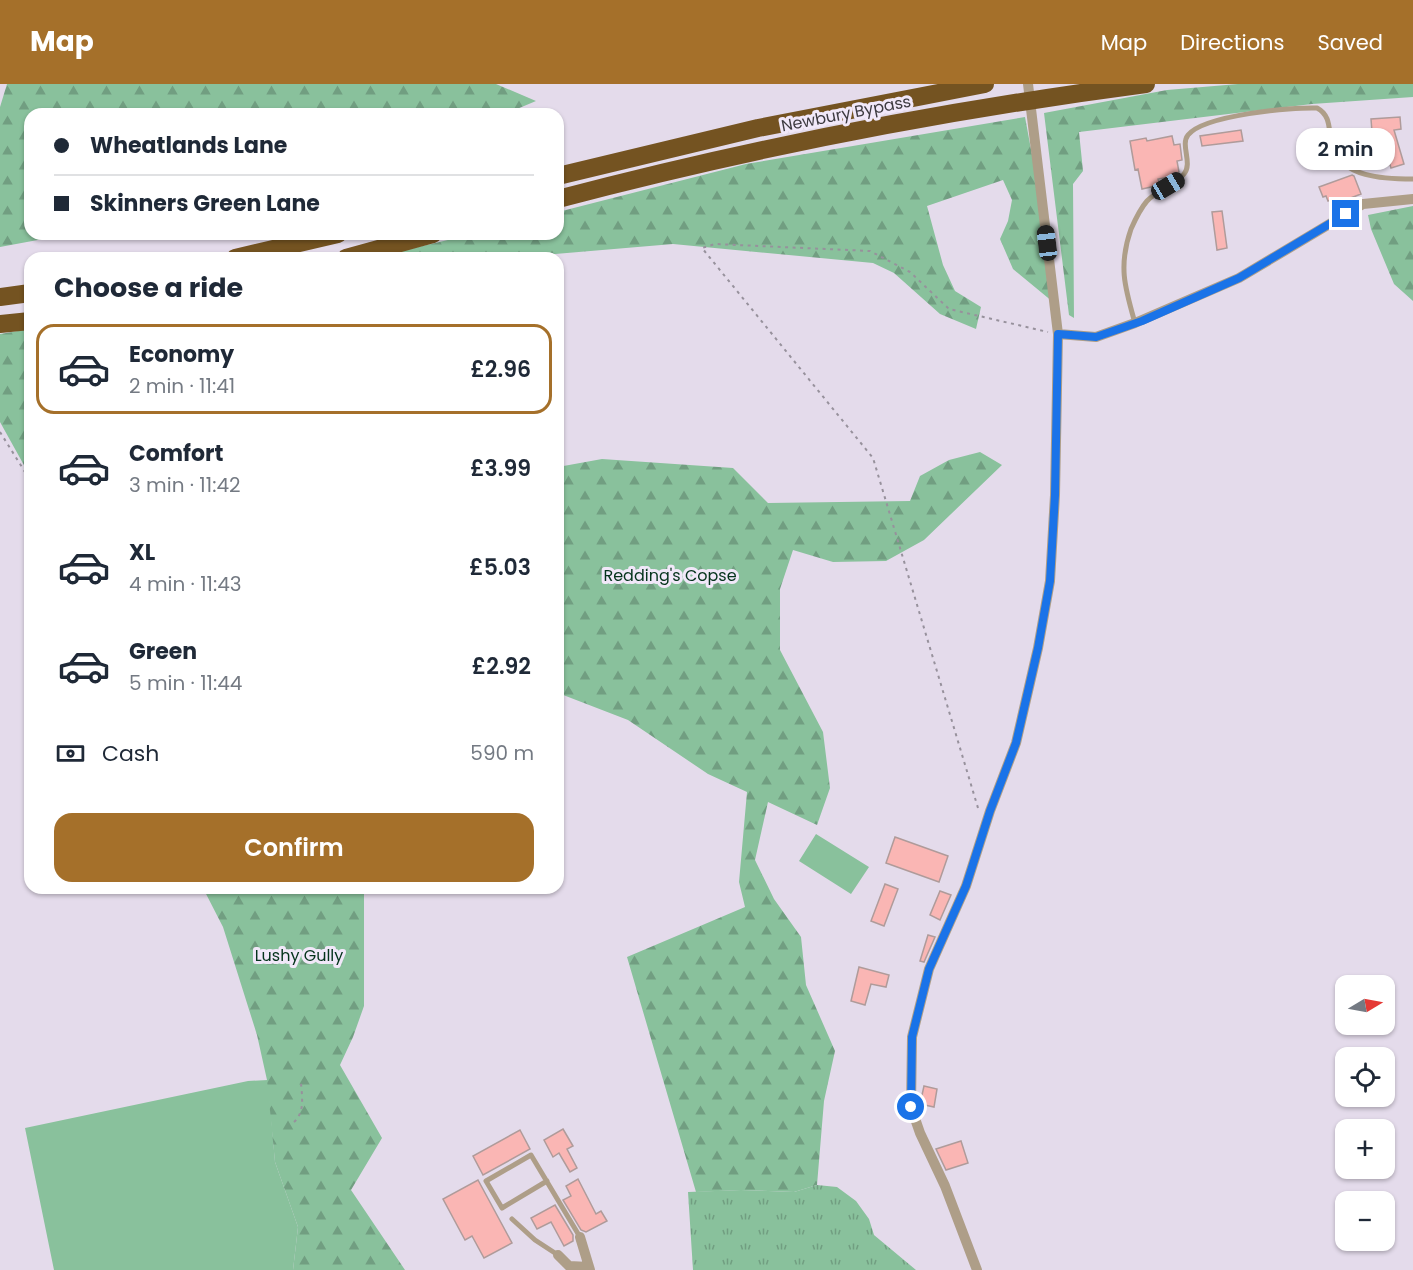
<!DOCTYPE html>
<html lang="en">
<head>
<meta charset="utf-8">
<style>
	body { margin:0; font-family:Poppins,sans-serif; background:#f2f2f3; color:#1f2937; height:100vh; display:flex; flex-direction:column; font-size:22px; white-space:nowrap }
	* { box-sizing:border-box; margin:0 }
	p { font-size:20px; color:#747a83 }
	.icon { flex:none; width:33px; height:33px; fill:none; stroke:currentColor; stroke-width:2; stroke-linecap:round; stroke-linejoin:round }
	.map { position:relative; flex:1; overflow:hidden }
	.details { position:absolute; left:24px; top:168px; width:540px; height:642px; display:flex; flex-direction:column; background:#fff; border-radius:18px; box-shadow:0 2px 4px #0004 }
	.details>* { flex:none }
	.top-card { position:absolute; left:24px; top:24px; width:540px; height:132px; border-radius:18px; box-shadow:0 2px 4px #0004; display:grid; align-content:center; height:132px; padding:0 30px; background:#fff }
	.needle { width:39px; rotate:80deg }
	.tools { position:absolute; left:1335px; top:891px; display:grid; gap:12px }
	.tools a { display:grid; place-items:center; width:60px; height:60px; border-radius:12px; background:#fff; box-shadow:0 2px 4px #0004; font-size:30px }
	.end { position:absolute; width:27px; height:27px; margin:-14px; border:8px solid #1a73e8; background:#fff; box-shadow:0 0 0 3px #fff }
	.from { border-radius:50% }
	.bubble { position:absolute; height:42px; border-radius:18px; background:#fff; box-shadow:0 2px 4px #0004; font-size:20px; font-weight:600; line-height:42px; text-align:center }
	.car { position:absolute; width:18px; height:36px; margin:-18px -9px; border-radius:8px; box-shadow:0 0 4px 2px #0007; background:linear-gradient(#222 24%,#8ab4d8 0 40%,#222 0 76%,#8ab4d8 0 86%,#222 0) }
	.top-card b { display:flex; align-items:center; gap:21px; height:57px; font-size:22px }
	.top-card b+b { border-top:2px solid #e0e1e3 }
	.top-card i { width:15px; height:15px; background:#1f2937 }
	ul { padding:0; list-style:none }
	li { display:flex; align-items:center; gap:18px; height:90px; margin:0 12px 9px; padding:0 18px; border:3px solid transparent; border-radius:18px }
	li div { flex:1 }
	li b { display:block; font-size:22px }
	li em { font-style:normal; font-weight:600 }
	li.active { border-color:#a5702a }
	li>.icon { width:54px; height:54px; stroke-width:1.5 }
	h2 { padding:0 30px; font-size:27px; line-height:72px }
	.pay { display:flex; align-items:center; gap:15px; height:66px; padding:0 30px; font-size:22px }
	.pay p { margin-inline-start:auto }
	.primary-button { display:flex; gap:12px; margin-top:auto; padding:12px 30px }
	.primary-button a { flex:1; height:69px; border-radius:18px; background:#a5702a; color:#fff; font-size:24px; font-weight:600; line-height:69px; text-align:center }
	header { display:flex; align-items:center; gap:36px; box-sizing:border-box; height:84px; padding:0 30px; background:#a5702a; color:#fff }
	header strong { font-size:28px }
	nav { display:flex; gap:33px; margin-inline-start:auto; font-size:21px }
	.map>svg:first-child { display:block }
	.green { fill:#89c19c }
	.forest { fill:url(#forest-firs) }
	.park { fill:url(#park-tufts) }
	.building { fill:#fab6b4; stroke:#af9b9a; stroke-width:1.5 }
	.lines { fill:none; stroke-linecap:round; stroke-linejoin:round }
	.path { stroke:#97919c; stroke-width:2; stroke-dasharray:3 4.5; stroke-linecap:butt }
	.lane { stroke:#ae9e88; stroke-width:5 }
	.street { stroke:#ae9e88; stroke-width:10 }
	.highway { stroke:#745321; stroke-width:18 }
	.route { stroke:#1a73e8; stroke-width:8 }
	.labels { text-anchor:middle; stroke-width:6; stroke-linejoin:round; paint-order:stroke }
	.street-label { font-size:16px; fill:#3e3b41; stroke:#f1e8f9 }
	.park-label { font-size:16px; fill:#04331b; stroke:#f1e8f9 }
</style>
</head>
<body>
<header>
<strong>Map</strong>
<nav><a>Map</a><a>Directions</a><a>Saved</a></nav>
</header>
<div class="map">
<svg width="1413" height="1186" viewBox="0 0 1413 1186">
	<defs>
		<pattern id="forest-firs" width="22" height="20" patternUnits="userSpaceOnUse" patternTransform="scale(1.5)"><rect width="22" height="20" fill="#89c19c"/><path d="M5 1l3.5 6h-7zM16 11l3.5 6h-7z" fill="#719e81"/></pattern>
		<pattern id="park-tufts" width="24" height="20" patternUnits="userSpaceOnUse" patternTransform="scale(1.5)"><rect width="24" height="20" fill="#89c19c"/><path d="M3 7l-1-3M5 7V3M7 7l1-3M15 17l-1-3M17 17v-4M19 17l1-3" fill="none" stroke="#719e81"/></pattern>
	</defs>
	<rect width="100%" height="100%" fill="#e4dbeb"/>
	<path class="green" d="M 816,750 L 869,783 L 851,810 L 799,777 Z
		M 268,996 L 275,1078 L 298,1143 L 293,1186 L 54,1186 L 25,1044 L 248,997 Z"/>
	<path class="forest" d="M 7,0 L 496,0 L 536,17 L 505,30 L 30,30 L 30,150 L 70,150 L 0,163 L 0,23 Z
		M 1238,0 L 1413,0 L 1413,13 L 1312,20 L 1079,48 L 1083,87 L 1073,100 L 1074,234 L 1069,231 L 1044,29 L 1167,6 Z
		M 1025,33 L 1035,87 L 1053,218 L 1013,185 L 1000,155 L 1008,137 L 1012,116 L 1003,96 L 927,122 L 943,181 L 955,207 L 981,223 L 976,245 L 940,230 L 894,189 L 873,179 L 673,160 L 508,174 L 372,174 L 473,150 L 558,150 L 558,128 L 746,80 Z
		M 1413,122 L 1413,217 L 1394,200 L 1371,145 L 1368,131 Z
		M 30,245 L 30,392 L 0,338 L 0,250 Z
		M 980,368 L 1002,381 L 924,456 L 886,477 L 833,478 L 793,466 L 780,505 L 780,566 L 823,648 L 830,704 L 817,741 L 768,718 L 755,776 L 774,815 L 801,853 L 806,901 L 835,967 L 824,1017 L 817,1101 L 794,1108 L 741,1106 L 696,1108 L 627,873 L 745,823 L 739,798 L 747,708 L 708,690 L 628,636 L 558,609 L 558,383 L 602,375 L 733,384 L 768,419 L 910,417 L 920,392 L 949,376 Z
		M 203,804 L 364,804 L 364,922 L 353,953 L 340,981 L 382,1054 L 351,1106 L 405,1186 L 293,1186 L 298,1143 L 275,1078 L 267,996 L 257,951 L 223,843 Z"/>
	<path class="park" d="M 817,1101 L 837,1103 L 856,1117 L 869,1135 L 874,1151 L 916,1186 L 693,1186 L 688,1108 L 741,1106 L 794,1108 Z"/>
	<path class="building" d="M 1400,33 L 1401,45 L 1394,46 L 1404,80 L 1391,84 L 1380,47 L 1372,48 L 1371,35 Z
		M 1241,46 L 1243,57 L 1202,62 L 1200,52 Z
		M 1172,52 L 1174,61 L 1180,60 L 1182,76 L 1177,77 L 1179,88 L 1175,92 L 1158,95 L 1160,101 L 1142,105 L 1138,85 L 1135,86 L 1130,57 L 1146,54 L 1147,57 Z
		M 1352,91 L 1354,92 L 1361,110 L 1335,120 L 1333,115 L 1328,117 L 1326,112 L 1323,113 L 1319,103 Z
		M 1222,127 L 1227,164 L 1217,166 L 1212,128 Z
		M 895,753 L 948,772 L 939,798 L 886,779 Z
		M 885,800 L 898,805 L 884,842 L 871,837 Z
		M 940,807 L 951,811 L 940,836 L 930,831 Z
		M 928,851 L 935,853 L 924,878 L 920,877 Z
		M 859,883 L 889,891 L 886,903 L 871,900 L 865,921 L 851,917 Z
		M 924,1002 L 937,1005 L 934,1023 L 920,1020 Z
		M 563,1045 L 573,1062 L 567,1065 L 577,1084 L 570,1088 L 559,1069 L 553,1073 L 544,1056 Z
		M 520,1046 L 530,1065 L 483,1091 L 473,1072 Z
		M 961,1057 L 968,1079 L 946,1086 L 936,1065 Z
		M 578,1095 L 596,1130 L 601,1127 L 607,1137 L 586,1148 L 581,1146 L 563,1116 L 571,1112 L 566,1102 Z
		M 478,1096 L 512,1159 L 484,1174 L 472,1152 L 465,1156 L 443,1115 Z
		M 555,1121 L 573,1151 L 573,1157 L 564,1162 L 551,1138 L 537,1145 L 531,1134 Z"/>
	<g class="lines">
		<path class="path" d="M 0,348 L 30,396
			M 978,724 L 873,374 L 702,164 L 715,160 L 870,167 L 910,188 L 949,225 L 1048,248
			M 294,1038 C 305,1028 302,1013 301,999"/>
		<path class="lane" d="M 1135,239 C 1125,204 1118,182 1131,145 C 1135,136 1140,125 1147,117 C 1157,106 1174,102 1184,90 C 1193,79 1180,61 1188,51 C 1204,31 1292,23 1317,24 C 1332,32 1328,47 1332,61 C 1341,94 1385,95 1413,95
			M 547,1097 L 502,1124 L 486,1097 L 531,1071 L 580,1153
			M 512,1135 L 535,1156 L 558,1171"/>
		<path class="street" d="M 1058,250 L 1096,253 L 1135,239 L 1239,194 L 1363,120 L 1413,115
			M 580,1153 L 590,1186
			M 558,1171 L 569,1182 L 589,1183
			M 977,1186 L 945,1102 L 920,1049 L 911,1023 L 912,953 L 929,885 L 966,802 L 990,727 L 1016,659 L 1038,564 L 1050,497 L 1055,411 L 1058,250 L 1028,0"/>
		<path class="highway" d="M 558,92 L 758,44 L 985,0
			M 558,115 C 751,64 947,26 1146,0
			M 235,174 L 338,150
			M 346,174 L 433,150
			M 0,213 L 30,209
			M 0,240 L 30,237"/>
	</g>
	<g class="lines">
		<path class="route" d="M 911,1023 L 912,953 L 929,885 L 966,802 L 990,727 L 1016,659 L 1038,564 L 1050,497 L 1055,411 L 1058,250 L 1096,253 L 1142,237 L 1239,194 L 1346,130"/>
	</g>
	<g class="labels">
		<g class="street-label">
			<text transform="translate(846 29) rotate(-11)" y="6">Newbury Bypass</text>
		</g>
		<g class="park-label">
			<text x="670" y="497">Redding's Copse</text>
			<text x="299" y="877">Lushy Gully</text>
		</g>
	</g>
</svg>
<div class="tools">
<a><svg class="needle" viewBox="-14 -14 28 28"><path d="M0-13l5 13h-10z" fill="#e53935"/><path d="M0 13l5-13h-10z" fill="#747a83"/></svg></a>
<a><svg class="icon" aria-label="locate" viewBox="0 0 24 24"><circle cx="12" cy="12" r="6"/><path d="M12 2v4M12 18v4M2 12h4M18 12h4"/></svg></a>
<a>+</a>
<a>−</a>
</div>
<i class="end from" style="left:911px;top:1023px"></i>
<i class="end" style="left:1346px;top:130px"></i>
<div class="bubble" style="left:1296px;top:44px;width:99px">2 min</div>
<i class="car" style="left:1168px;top:102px;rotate:59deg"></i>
<i class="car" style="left:1047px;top:159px;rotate:353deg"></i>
<div class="top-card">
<b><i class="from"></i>Wheatlands Lane</b>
<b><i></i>Skinners Green Lane</b>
</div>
<section class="details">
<h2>Choose a ride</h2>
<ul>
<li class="active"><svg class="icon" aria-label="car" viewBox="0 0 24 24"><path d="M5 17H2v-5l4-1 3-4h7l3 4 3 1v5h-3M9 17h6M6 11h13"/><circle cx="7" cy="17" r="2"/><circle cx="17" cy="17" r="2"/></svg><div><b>Economy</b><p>2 min · 11:41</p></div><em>£2.96</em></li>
<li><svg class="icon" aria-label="car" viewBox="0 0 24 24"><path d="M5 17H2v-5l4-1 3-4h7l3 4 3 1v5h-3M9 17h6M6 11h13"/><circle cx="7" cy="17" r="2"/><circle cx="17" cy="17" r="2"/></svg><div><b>Comfort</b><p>3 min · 11:42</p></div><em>£3.99</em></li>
<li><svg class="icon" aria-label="car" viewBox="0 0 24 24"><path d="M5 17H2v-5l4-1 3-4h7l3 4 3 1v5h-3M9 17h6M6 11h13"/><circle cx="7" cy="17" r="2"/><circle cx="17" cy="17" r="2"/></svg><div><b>XL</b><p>4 min · 11:43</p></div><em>£5.03</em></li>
<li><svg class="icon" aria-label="car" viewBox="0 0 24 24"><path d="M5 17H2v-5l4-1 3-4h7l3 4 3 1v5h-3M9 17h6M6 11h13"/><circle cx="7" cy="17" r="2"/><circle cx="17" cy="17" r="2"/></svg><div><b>Green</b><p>5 min · 11:44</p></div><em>£2.92</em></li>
</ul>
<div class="pay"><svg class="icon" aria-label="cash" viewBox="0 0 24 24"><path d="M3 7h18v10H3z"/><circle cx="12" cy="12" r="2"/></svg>Cash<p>590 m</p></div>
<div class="primary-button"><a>Confirm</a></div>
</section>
</div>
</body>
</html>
